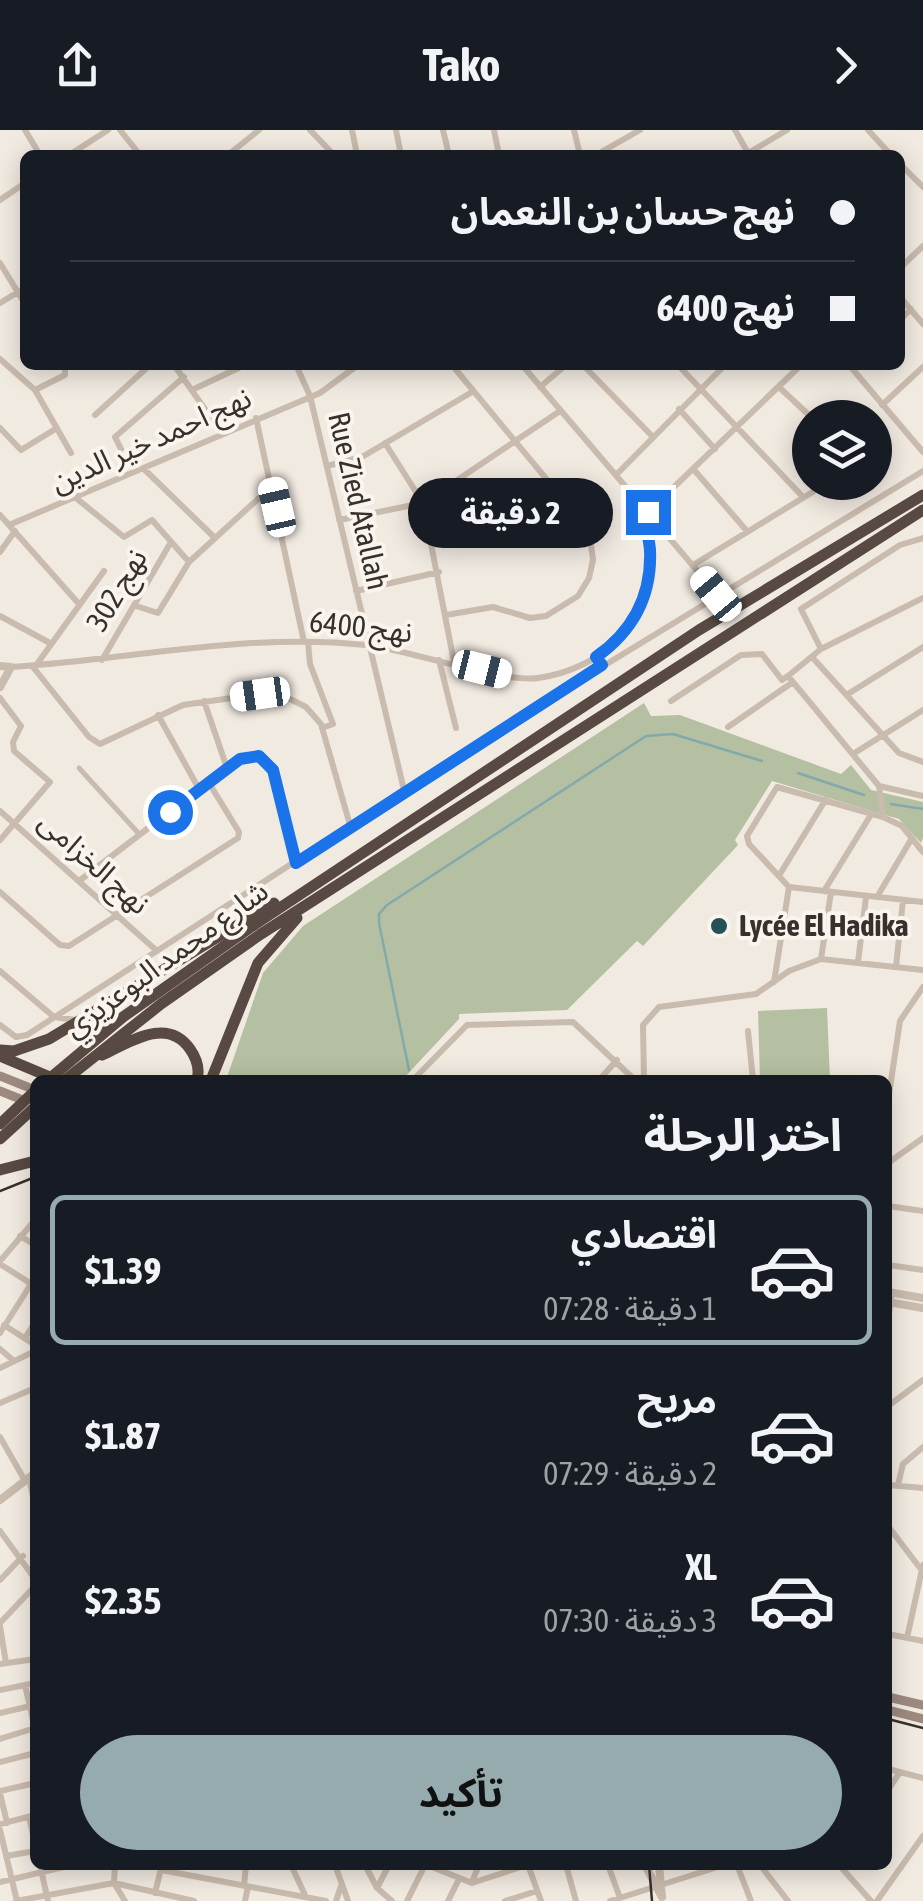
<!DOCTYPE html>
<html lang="ar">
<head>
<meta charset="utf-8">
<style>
	body { margin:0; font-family:"Asap Condensed","Noto Sans Arabic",sans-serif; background:#20242c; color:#f1f3f6; direction:rtl; height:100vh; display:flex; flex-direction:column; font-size:38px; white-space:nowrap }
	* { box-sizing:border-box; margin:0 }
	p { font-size:32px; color:#9ea1a6 }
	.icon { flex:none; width:55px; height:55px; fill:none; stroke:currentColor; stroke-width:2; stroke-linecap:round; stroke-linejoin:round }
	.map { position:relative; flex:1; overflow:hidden; direction:ltr }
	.drawer { position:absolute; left:30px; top:945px; width:862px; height:795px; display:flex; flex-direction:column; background:#171b24; border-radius:15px; box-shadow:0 5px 25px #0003; direction:rtl }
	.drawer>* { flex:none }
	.hud { position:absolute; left:20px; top:20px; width:885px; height:220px; border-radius:15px; box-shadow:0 5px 25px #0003; direction:rtl; display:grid; align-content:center; height:220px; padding:0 50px; background:#171b24 }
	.fabs { position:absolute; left:792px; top:270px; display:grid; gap:20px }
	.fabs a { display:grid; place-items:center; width:100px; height:100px; border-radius:50%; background:#171b24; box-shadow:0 5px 25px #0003; font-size:50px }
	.end { position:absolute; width:45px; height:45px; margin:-22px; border:12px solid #1a73e8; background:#fff; box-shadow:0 0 0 5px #fff }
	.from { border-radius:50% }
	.bubble { position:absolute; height:70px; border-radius:35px; background:#171b24; box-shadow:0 5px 25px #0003; font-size:32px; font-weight:700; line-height:70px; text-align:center; direction:rtl }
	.car { position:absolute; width:30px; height:60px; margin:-30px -15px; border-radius:12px; box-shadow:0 0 8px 2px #0007; background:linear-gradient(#fff 24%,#345 0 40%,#fff 0 76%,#345 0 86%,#fff 0) }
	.hud b { display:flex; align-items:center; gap:35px; height:95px; font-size:38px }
	.hud b+b { border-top:2px solid #363941 }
	.hud i { width:25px; height:25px; background:#f1f3f6 }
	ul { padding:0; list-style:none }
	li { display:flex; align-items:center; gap:30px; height:150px; margin:0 20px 15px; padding:0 30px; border:5px solid transparent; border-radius:15px }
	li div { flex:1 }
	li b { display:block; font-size:38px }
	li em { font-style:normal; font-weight:700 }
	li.selected { border-color:#95abae }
	li>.icon { width:90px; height:90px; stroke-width:1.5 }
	h2 { padding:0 50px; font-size:45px; line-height:120px }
	.button { display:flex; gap:20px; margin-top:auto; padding:20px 50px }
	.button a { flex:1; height:115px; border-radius:60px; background:#95abae; color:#111; font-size:40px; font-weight:700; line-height:115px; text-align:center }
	header { display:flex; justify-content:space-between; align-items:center; height:130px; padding:0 50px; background:#171b24; font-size:45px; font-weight:700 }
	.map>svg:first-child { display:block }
	.green { fill:#b5c0a2 }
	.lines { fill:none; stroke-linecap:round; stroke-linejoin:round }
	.stream { stroke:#82a9ac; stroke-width:2.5 }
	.pedestrian { stroke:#c9bbad; stroke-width:5 }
	.minor { stroke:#c9bbad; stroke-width:6 }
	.tertiary { stroke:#c9bbad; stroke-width:8 }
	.secondary { stroke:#9c8a7f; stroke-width:9 }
	.motorway { stroke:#584a43; stroke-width:11 }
	.tram { stroke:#38302b; stroke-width:2.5 }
	.motorway-bridge { stroke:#584a43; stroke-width:11 }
	.route { stroke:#1a73e8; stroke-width:12 }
	.poi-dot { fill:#245256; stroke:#f9f4ed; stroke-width:4 }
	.labels { text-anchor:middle; stroke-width:8; stroke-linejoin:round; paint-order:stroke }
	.street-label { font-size:30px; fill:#38302b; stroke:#f9f4ed }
	.poi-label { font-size:30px; font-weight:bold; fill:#38302b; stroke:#f9f4ed; text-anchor:start }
</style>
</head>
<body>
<header><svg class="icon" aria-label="forward" viewBox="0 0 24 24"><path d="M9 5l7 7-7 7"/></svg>Tako<svg class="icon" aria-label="share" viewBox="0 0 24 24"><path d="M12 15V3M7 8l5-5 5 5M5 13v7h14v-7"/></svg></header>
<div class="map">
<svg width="923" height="1771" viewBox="0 0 923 1771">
	<rect width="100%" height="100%" fill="#f1eae1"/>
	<path class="green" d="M 644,573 L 651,586 L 680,585 L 841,644 L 851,635 L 871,660 L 923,672 L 923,708 L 921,713 L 899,689 L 772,651 L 735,710 L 738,715 L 643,816 L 637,811 L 567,880 L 459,884 L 459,889 L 402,950 L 226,950 L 263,843 L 303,796 Z
		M 827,878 L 830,950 L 760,950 L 758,881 Z"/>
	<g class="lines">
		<path class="stream" d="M 798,643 L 864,665
			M 891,674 L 923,679
			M 409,940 L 379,793 L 379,784 L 387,775 L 646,606 L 673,604 L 762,631"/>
		<path class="pedestrian" d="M 79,638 L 140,705"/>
		<path class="minor" d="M 25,0 L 40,25
			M 120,0 L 140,25
			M 310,0 L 334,25
			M 352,0 L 357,25
			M 396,0 L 401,25
			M 443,0 L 449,25
			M 494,0 L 499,25
			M 574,0 L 580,25
			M 735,0 L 748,23
			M 868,0 L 891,25
			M 69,25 L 108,0
			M 228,25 L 259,0
			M 596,25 L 640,0
			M 745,25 L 787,0
			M 900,34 L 923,57
			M 0,70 L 25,53
			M 0,133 L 25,174
			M 900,138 L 923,116
			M 900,167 L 923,194
			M 0,173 L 25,158
			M 900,190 L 911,179
			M 0,229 L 35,260 L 71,323
			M 174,235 L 221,302
			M 296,235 L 310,266 L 404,660
			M 522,235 L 717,464
			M 583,235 L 652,306
			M 678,235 L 803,367
			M 849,235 L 923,322
			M 540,257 L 566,235
			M 780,258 L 812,288
			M 194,259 L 245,235
			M 35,260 L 65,245 L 65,235
			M 882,275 L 923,237
			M 679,279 L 715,319
			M 95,285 L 150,235
			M 256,288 L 304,512
			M 0,298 L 21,320 L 57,298
			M 385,313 L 423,373 L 454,532
			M 121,319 L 115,307 L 184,247
			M 327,336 L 362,327 L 472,262
			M 144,339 L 215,408
			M 695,341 L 746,400
			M 616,345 L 725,235
			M 461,349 L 510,415
			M 76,368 L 124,407 L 152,390 L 189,432
			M 648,382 L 801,235
			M 0,385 L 79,474
			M 339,390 L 423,373 L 560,281
			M 9,395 L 320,263 L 354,238
			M 0,422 L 15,401
			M 693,435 L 829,352
			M 356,461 L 439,442
			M 136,476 L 158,483 L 189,432 L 271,357
			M 446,485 L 493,477 L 530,488 L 546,486 L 578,466 L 589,448 L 593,430 L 590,407 L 572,380 L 452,235
			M 0,486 L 50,513
			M 308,512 L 310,534 L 333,594 L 322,598
			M 821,519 L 801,479 L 900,415 L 923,408
			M 812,527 L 899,623 L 923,632
			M 102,530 L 171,412
			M 439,530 L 456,598
			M 37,534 L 104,441
			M 11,537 C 129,530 247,502 366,515 C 411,520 499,553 538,548 C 568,544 604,528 624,504 C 643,481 651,449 650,419 C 649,406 644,393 648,382
			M 33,537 L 89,607 L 100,614 L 183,575 L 260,564 L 284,566 L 306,577 L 321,594 L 350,695
			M 788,546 L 821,519 L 923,468
			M 848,564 L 923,517
			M 0,568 L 21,596 L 13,612 L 14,621 L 50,652 L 0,710
			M 204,571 L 227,638
			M 671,571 L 741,525 L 762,524 L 782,550 L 788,546 L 879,656 L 883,687
			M 158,585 L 199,659
			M 728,597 L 793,552
			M 853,624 L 923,580
			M 879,656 L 923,666
			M 0,681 L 157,821
			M 780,744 L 826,669
			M 79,751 L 227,638 L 253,625 L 264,629 L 273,640 L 296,733
			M 789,757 L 923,772
			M 824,761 L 872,683
			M 0,762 L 60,815 L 69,816 L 238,708 L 239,702 L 209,653
			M 877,767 L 912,708
			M 821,829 L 831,762
			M 858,832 L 866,767
			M 896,837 L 903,770
			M 0,841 L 54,887 L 76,890
			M 774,852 L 789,757 L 749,714 L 747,706 L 777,657 L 883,687 L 902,696 L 923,722
			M 0,895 L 16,907 L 27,905 L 492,604 L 923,341
			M 748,901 L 753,950
			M 413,950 L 467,895 L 573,892 L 635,950
			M 599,950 L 617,930
			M 644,950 L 643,895 L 659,877 L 756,864 L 789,841 L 821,829 L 923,840
			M 888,971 L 900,891 L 923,857
			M 888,1033 L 923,1008
			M 888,1076 L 923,1081
			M 20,1106 L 35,1115
			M 0,1131 L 35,1090
			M 0,1134 L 33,1155
			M 888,1135 L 923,1140
			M 888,1191 L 891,1168
			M 4,1195 L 35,1215
			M 0,1203 L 31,1154
			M 25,1208 L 35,1192
			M 0,1219 L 14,1231
			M 0,1238 L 35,1221
			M 0,1273 L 35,1258
			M 888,1276 L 923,1250
			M 0,1307 L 24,1349
			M 29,1348 L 35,1376
			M 888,1355 L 923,1358
			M 898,1355 L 903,1334 L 923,1317
			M 888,1396 L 920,1438
			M 0,1401 L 35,1449
			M 0,1450 L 23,1426
			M 0,1493 L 35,1456
			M 0,1496 L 6,1533
			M 888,1504 L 923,1511
			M 907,1508 L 923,1435
			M 0,1534 L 35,1529
			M 25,1555 L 35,1599
			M 0,1560 L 35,1553
			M 0,1583 L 35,1575
			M 0,1609 L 35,1598
			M 0,1632 L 35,1623
			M 888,1639 L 923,1648
			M 888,1660 L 900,1642
			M 0,1661 L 35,1653
			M 0,1663 L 7,1693
			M 29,1687 L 35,1713
			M 0,1694 L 35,1685
			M 0,1700 L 17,1771
			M 6,1726 L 35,1721
			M 40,1735 L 48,1771
			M 115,1735 L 114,1753 L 125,1771
			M 291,1735 L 305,1765
			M 335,1735 L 348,1771
			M 365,1735 L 377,1758 L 392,1771
			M 427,1735 L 472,1753 L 527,1735
			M 528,1735 L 541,1771
			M 566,1735 L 576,1771
			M 608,1735 L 620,1768
			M 737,1735 L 751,1771
			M 760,1735 L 788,1771
			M 839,1735 L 871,1771
			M 161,1740 L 326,1771
			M 0,1752 L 72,1735
			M 472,1752 L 479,1735
			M 244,1756 L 246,1735
			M 377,1758 L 389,1735
			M 155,1763 L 162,1735
			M 16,1771 L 114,1753 L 194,1771
			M 245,1771 L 248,1757
			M 336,1771 L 341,1756
			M 407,1771 L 425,1735
			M 448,1771 L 459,1749
			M 505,1771 L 537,1761
			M 610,1771 L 724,1735
			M 877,1771 L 923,1706"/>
		<path class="tertiary" d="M 0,536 L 11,537 L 0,557
			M 888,1162 L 923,1168
			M 888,1172 L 923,1178
			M 0,1370 L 35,1343
			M 645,1735 L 662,1767
			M 659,1735 L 662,1767"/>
		<path class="secondary" d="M 0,946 L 35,960
			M 0,961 L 25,971
			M 888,1567 L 923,1575
			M 888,1580 L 923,1589"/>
		<path class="motorway" d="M 254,795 L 699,500 L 923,365
			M 0,920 L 14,921 L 49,909 L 274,773
			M 102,925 C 130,912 167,886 190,919 C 197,929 200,939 197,950
			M 0,926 L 57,950
			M 65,950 L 161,874 L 261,804 L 923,380
			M 211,950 L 258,833 L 297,788
			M 0,1009 L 35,977
			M 0,1040 L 35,1031"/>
		<path class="tram" d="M 0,1061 L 35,1047
			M 888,1589 L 923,1598
			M 649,1735 L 652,1771"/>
		<path class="motorway-bridge" d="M 48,950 L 123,887 L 254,795
			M 0,994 L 35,961"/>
	</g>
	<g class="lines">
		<path class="route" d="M 170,682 L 240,629 L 259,626 L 273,640 L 296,733 L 602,535 L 596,527 C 633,501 652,466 650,420 C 649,407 644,394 648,382"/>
	</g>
	<circle class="poi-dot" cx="719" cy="796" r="10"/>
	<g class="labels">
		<g class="street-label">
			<text transform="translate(151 310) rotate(-24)" y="10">نهج احمد خير الدين</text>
			<text transform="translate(358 371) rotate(77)" y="10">Rue Zied Atallah</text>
			<text transform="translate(117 460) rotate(-60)" y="10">نهج 302</text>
			<text transform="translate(361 497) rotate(6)" y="10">نهج 6400</text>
			<text transform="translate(94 733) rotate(42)" y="10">نهج الخزامى</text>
			<text transform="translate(166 829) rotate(-36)" y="10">شارع محمد البوعزيزي</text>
		</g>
		<g class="poi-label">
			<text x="739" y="806">Lycée El Hadika</text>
		</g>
	</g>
</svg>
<div class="fabs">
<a><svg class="icon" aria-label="layers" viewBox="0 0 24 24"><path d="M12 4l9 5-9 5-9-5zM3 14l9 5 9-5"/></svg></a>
</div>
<i class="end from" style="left:170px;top:682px"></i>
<i class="end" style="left:648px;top:382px"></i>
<div class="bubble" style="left:408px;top:348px;width:205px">2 دقيقة</div>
<i class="car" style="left:277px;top:377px;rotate:347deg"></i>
<i class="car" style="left:716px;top:464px;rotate:320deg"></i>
<i class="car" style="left:482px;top:539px;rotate:104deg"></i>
<i class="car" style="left:260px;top:564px;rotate:262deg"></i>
<div class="hud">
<b><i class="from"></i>نهج حسان بن النعمان</b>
<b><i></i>نهج 6400</b>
</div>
<section class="drawer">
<h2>اختر الرحلة</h2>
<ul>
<li class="selected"><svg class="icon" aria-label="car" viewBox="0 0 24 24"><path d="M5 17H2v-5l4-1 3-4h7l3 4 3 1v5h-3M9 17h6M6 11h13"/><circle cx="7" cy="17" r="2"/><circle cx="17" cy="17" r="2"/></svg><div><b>اقتصادي</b><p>1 دقيقة · 07:28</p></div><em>$1.39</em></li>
<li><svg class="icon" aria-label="car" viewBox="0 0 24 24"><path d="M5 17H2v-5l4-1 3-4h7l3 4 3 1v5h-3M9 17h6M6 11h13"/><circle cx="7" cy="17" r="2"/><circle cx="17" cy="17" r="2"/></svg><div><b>مريح</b><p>2 دقيقة · 07:29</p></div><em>$1.87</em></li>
<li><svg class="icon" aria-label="car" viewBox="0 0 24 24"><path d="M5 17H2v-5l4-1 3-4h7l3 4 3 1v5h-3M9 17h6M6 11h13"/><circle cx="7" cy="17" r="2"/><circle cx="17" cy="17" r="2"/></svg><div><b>XL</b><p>3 دقيقة · 07:30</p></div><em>$2.35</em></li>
</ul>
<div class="button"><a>تأكيد</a></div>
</section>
</div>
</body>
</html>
